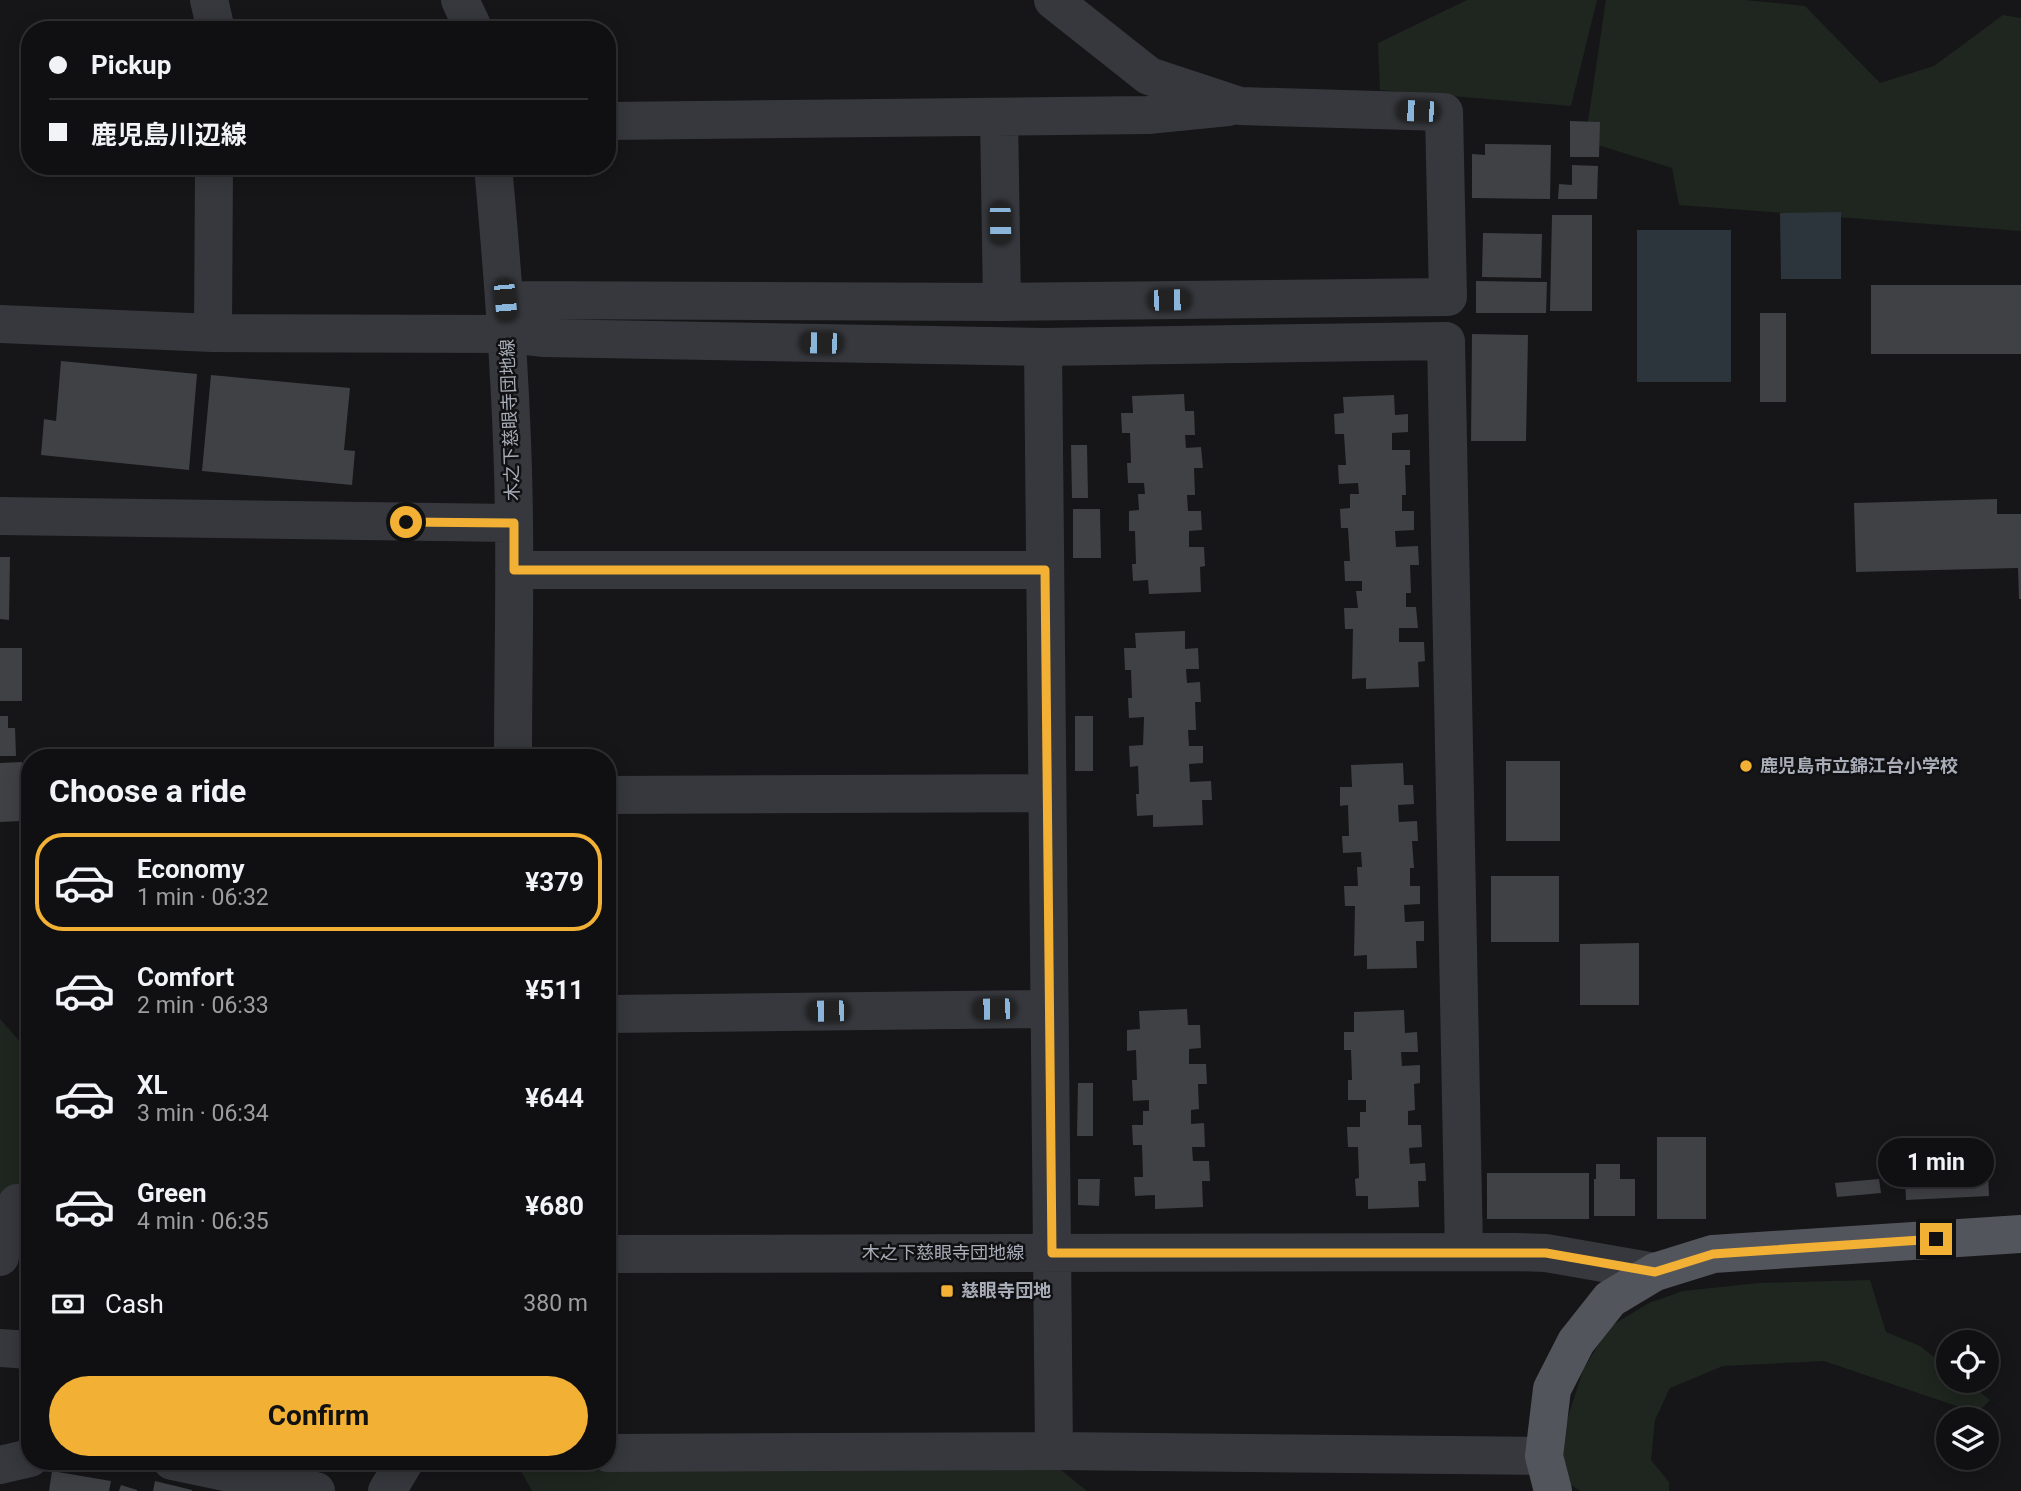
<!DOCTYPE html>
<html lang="en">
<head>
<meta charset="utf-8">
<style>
	body { margin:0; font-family:Roboto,"Noto Sans JP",sans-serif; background:#1e1e20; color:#f1f3f6; height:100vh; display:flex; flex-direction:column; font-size:26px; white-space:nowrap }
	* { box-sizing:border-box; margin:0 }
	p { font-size:23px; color:#9c9d9f }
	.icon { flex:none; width:38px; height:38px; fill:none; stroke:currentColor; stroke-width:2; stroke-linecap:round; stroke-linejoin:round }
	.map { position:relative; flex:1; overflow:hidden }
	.sheet { position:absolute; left:21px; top:749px; width:595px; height:721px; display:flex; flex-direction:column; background:#101012; border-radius:28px; box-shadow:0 4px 18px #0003,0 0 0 2px #303032 }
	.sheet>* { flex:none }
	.hud { position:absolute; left:21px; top:21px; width:595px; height:154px; border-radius:28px; box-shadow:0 4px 18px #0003,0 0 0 2px #303032; display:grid; align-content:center; height:154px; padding:0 28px; background:#101012 }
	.fabs { position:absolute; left:1936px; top:1330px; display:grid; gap:14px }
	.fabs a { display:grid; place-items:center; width:63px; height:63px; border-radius:50%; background:#101012; box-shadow:0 4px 18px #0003,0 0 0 2px #303032; font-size:35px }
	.end { position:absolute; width:32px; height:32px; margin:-16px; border:9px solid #f2b134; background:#111; box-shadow:0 0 0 4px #111 }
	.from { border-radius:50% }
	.bubble { position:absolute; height:49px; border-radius:24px; background:#101012; box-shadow:0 4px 18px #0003,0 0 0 2px #303032; font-size:23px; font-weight:700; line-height:49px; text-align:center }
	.car { position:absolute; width:21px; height:42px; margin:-21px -10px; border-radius:9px; box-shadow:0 0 5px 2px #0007; background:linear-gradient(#222 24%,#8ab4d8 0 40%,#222 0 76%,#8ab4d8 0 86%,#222 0) }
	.hud b { display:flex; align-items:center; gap:24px; height:66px; font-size:26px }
	.hud b+b { border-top:2px solid #303032 }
	.hud i { width:18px; height:18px; background:#f1f3f6 }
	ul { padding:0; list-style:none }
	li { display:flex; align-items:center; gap:21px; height:98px; margin:0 14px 10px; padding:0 14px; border:4px solid transparent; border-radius:28px }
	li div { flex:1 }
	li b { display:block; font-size:26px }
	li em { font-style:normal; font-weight:700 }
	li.active { border-color:#f2b134 }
	li>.icon { width:63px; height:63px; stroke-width:1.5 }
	h2 { padding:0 28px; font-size:32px; line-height:84px }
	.pay { display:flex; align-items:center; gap:18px; height:77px; padding:0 28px; font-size:26px }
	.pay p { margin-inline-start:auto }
	.button { display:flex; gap:14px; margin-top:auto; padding:14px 28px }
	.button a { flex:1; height:80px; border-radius:42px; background:#f2b134; color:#111; font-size:28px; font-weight:700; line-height:80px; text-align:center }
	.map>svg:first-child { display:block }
	.green { fill:#1e261f }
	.water { fill:#2c353c }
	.building { fill:#404145 }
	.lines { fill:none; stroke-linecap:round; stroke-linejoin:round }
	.minor { stroke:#37383d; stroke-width:38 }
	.major { stroke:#53555c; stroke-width:38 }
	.route { stroke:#f2b134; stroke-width:9 }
	.poi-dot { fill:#f2b134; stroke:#111113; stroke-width:2.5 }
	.labels { text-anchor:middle; stroke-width:5; stroke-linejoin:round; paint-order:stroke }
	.street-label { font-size:18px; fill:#a8adb8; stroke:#111113 }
	.poi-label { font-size:18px; font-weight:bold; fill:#a8adb8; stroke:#111113; text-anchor:start }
</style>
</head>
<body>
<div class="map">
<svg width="2021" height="1491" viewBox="0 0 2021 1491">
	<rect width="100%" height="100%" fill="#161618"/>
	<path class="green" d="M 1467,0 L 1597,0 L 1571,106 L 1380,90 L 1378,43 Z
		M 1606,0 L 1745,0 L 1805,6 L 1880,83 L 1934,66 L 2003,15 L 2021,18 L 2021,231 L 1679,205 L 1672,168 L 1585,141 Z
		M 0,1019 L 30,1053 L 30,1223 L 0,1209 Z
		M 1870,1280 L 1886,1332 L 1920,1346 L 1948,1368 L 1948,1381 L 1965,1381 L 1990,1400 L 1977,1413 L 1824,1361 L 1723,1366 L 1670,1388 L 1655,1420 L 1651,1460 L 1669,1482 L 1669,1491 L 1580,1491 L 1560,1477 L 1566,1423 L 1583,1370 L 1609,1327 L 1649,1303 L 1683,1291 L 1759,1283 Z
		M 1061,1470 L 1087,1491 L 532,1491 L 521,1471 Z"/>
	<path class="water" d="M 1841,212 L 1841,279 L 1781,279 L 1780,213 Z
		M 1637,230 L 1731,230 L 1731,382 L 1637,382 Z"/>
	<path class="building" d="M 1570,121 L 1600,122 L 1599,157 L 1570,157 Z
		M 1485,144 L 1551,145 L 1550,199 L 1472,198 L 1472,154 L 1485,155 Z
		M 1572,165 L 1598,166 L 1597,199 L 1558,199 L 1559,184 L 1572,185 Z
		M 1552,215 L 1592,215 L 1592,311 L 1550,311 Z
		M 1483,233 L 1542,234 L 1541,278 L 1482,277 Z
		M 1476,281 L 1547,282 L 1546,313 L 1476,313 Z
		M 1871,285 L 2021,285 L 2021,354 L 1871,354 Z
		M 1760,313 L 1786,313 L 1786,402 L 1760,402 Z
		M 1472,334 L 1528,335 L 1526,441 L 1471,441 Z
		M 61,361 L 197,374 L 189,470 L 41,455 L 44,419 L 56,421 Z
		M 211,375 L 350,388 L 344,450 L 355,451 L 352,485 L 202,471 Z
		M 1184,394 L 1185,411 L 1194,411 L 1195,435 L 1185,435 L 1186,448 L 1201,447 L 1203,468 L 1194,468 L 1195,495 L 1187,495 L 1188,511 L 1201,511 L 1202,530 L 1189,531 L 1189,547 L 1204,547 L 1205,566 L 1200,567 L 1201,592 L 1149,594 L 1148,580 L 1133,581 L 1132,564 L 1136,564 L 1135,531 L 1129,531 L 1129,511 L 1139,510 L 1138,494 L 1145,494 L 1144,483 L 1128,483 L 1127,463 L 1131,463 L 1130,433 L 1122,433 L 1121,413 L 1133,413 L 1132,396 Z
		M 1394,395 L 1395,415 L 1408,414 L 1408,432 L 1392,433 L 1392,450 L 1410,450 L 1410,465 L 1405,465 L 1406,495 L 1402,495 L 1402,511 L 1414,511 L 1414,530 L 1395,531 L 1396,547 L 1418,546 L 1419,565 L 1410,565 L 1411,593 L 1406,593 L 1406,607 L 1416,607 L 1418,628 L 1399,628 L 1399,642 L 1424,642 L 1425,661 L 1418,662 L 1419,687 L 1366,689 L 1366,678 L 1352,679 L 1353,629 L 1345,629 L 1344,608 L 1358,608 L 1356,591 L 1362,591 L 1362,581 L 1345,581 L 1344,561 L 1350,561 L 1348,528 L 1341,528 L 1340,509 L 1350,508 L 1350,494 L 1359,494 L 1358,483 L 1339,484 L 1338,465 L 1346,465 L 1344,434 L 1335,434 L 1334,414 L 1344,413 L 1343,397 Z
		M 1071,445 L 1087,445 L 1088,498 L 1072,498 Z
		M 1997,499 L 1997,514 L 2021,514 L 2021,599 L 2019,599 L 2018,568 L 1856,572 L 1854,503 Z
		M 1073,509 L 1100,509 L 1101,558 L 1073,558 Z
		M 0,557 L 10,557 L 9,620 L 0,619 Z
		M 1185,631 L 1185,649 L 1198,648 L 1199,669 L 1186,669 L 1187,683 L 1200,682 L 1201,702 L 1195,702 L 1196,730 L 1188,730 L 1189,746 L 1203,746 L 1203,763 L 1189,764 L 1190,782 L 1211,781 L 1212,800 L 1202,800 L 1203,825 L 1153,827 L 1153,815 L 1137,816 L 1136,794 L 1139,794 L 1138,766 L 1130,767 L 1129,746 L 1143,745 L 1144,717 L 1129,718 L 1128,698 L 1132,698 L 1131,670 L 1125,670 L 1124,648 L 1136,648 L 1135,633 Z
		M 0,648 L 22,648 L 22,701 L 0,701 Z
		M 0,716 L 8,716 L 8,728 L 15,728 L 16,756 L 0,756 Z
		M 1075,716 L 1093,716 L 1093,771 L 1075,771 Z
		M 1506,761 L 1560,761 L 1560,841 L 1506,841 Z
		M 22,762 L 22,821 L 0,822 L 0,763 Z
		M 1403,763 L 1404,785 L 1413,785 L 1414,804 L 1398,805 L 1399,822 L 1417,821 L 1418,841 L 1412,841 L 1414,868 L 1410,868 L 1410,886 L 1420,886 L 1420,904 L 1404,905 L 1405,922 L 1424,921 L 1424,941 L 1416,941 L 1417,968 L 1367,969 L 1367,955 L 1354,956 L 1355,906 L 1345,906 L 1344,886 L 1358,886 L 1357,867 L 1362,867 L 1361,852 L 1343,853 L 1342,836 L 1349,836 L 1348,805 L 1340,806 L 1340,787 L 1352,787 L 1351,765 Z
		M 1491,876 L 1559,876 L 1559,942 L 1491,942 Z
		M 1639,943 L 1639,1005 L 1580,1005 L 1580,944 Z
		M 1187,1009 L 1188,1025 L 1200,1025 L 1201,1048 L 1189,1049 L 1189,1064 L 1206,1064 L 1207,1084 L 1198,1084 L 1199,1109 L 1191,1110 L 1191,1124 L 1204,1123 L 1205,1147 L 1192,1147 L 1193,1161 L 1209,1161 L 1210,1181 L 1202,1181 L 1203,1207 L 1155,1209 L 1155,1195 L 1135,1196 L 1134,1177 L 1143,1177 L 1142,1145 L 1133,1145 L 1132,1125 L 1143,1125 L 1143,1111 L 1149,1111 L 1149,1100 L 1133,1101 L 1132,1080 L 1137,1080 L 1136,1050 L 1127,1051 L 1127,1030 L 1140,1029 L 1139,1011 Z
		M 1404,1010 L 1405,1033 L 1417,1032 L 1418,1052 L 1401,1052 L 1402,1066 L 1420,1065 L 1420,1083 L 1414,1084 L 1415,1110 L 1408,1111 L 1408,1125 L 1421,1125 L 1422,1147 L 1409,1148 L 1410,1164 L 1425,1163 L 1426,1181 L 1418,1181 L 1419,1207 L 1368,1209 L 1368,1196 L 1356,1196 L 1355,1179 L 1359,1178 L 1358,1147 L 1348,1147 L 1347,1127 L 1360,1127 L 1360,1112 L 1366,1112 L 1366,1100 L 1348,1100 L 1348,1080 L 1352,1080 L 1351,1050 L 1344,1050 L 1344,1032 L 1354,1032 L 1354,1012 Z
		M 1078,1083 L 1093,1083 L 1093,1136 L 1077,1136 Z
		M 1657,1137 L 1706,1137 L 1706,1219 L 1657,1219 Z
		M 1596,1164 L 1620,1164 L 1620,1179 L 1635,1179 L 1635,1216 L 1594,1216 L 1594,1179 L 1596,1179 Z
		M 1487,1173 L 1589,1173 L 1589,1219 L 1487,1219 Z
		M 1988,1173 L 1989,1196 L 1906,1200 L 1905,1177 Z
		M 1078,1179 L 1100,1179 L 1099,1206 L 1078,1205 Z
		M 1879,1179 L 1881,1193 L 1837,1197 L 1835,1183 Z
		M 52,1471 L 111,1481 L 109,1491 L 49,1491 Z
		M 155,1481 L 192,1490 L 192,1491 L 153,1491 Z
		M 121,1485 L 137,1490 L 137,1491 L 119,1491 Z"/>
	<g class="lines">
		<path class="minor" d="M 209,0 L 216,30
			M 460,0 L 474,30
			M 999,118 L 1002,302
			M 607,121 L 1148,115 L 1228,107
			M 493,166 C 504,285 513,404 514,523 C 515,601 513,680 513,758
			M 505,300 L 1002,302 L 1448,297 L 1444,112 L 1240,106 L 1149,76 L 1053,0
			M 0,324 L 213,333 L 508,334 L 544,338 L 1043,347 L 1446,341 L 1464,1252
			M 213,333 L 214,166
			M 1043,347 L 1054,1451
			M 0,516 L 514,523
			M 514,570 L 1045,570
			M 607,795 L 1047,793
			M 607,1014 L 1049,1009
			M 607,1254 L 1514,1252 L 1546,1253 L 1655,1272
			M 0,1257 L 2,1239 L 17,1203 L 30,1205
			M 0,1348 L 30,1350
			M 607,1453 L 1054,1451 L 1544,1456
			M 172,1461 L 316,1491
			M 0,1465 L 30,1458
			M 387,1491 L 405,1461"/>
		<path class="major" d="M 1553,1491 L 1544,1456 L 1552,1389 L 1576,1342 L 1610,1299 L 1655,1272 L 1713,1254 L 2021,1234"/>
	</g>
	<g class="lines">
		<path class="route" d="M 406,522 L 514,523 L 514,570 L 1045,570 L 1052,1253 L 1546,1253 L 1655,1272 L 1713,1254 L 1936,1239"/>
	</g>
	<g class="poi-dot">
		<circle cx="1746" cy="766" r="7"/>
		<rect x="940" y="1284" width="14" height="14" rx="3.5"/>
	</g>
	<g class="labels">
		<g class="street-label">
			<text transform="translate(510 420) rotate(-92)" y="6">木之下慈眼寺団地線</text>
			<text x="943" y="1259">木之下慈眼寺団地線</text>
		</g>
		<g class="poi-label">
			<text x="1760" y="772">鹿児島市立錦江台小学校</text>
			<text x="961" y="1297">慈眼寺団地</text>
		</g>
	</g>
</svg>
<div class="fabs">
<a><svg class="icon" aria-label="locate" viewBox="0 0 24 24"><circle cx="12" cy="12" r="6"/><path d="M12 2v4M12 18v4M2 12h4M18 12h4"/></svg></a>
<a><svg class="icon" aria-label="layers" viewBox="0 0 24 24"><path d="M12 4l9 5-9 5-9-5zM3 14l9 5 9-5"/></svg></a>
</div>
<i class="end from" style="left:406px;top:522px"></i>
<i class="end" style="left:1936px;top:1239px"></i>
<div class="bubble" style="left:1878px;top:1138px;width:116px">1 min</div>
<i class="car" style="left:1418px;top:111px;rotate:272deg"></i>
<i class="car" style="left:1000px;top:223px;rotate:179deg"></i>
<i class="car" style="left:505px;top:300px;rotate:175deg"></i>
<i class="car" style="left:1169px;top:300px;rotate:89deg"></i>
<i class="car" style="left:821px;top:343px;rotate:271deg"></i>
<i class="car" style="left:994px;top:1009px;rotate:269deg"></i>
<i class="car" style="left:828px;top:1011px;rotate:269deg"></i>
<div class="hud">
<b><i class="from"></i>Pickup</b>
<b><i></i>鹿児島川辺線</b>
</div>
<section class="sheet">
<h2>Choose a ride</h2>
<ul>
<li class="active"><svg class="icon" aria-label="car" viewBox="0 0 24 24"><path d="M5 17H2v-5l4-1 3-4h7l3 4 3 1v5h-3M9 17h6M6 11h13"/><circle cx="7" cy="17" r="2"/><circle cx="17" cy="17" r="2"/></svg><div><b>Economy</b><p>1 min · 06:32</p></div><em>¥379</em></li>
<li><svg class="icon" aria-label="car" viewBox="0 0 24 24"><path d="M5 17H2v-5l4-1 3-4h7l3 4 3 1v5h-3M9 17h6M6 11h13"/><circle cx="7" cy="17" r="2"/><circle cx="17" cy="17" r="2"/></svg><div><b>Comfort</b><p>2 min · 06:33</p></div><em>¥511</em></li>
<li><svg class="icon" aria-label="car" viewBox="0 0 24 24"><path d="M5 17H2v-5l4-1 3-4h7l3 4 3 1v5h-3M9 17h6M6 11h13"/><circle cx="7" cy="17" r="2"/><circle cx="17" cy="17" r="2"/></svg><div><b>XL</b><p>3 min · 06:34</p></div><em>¥644</em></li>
<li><svg class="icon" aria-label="car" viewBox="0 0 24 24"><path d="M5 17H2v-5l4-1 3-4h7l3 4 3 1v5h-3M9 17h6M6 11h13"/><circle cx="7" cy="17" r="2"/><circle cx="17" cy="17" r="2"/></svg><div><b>Green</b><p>4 min · 06:35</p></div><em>¥680</em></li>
</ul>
<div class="pay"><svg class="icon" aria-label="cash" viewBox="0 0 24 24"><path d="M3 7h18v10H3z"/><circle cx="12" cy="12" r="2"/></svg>Cash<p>380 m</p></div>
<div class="button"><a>Confirm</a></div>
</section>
</div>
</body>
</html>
